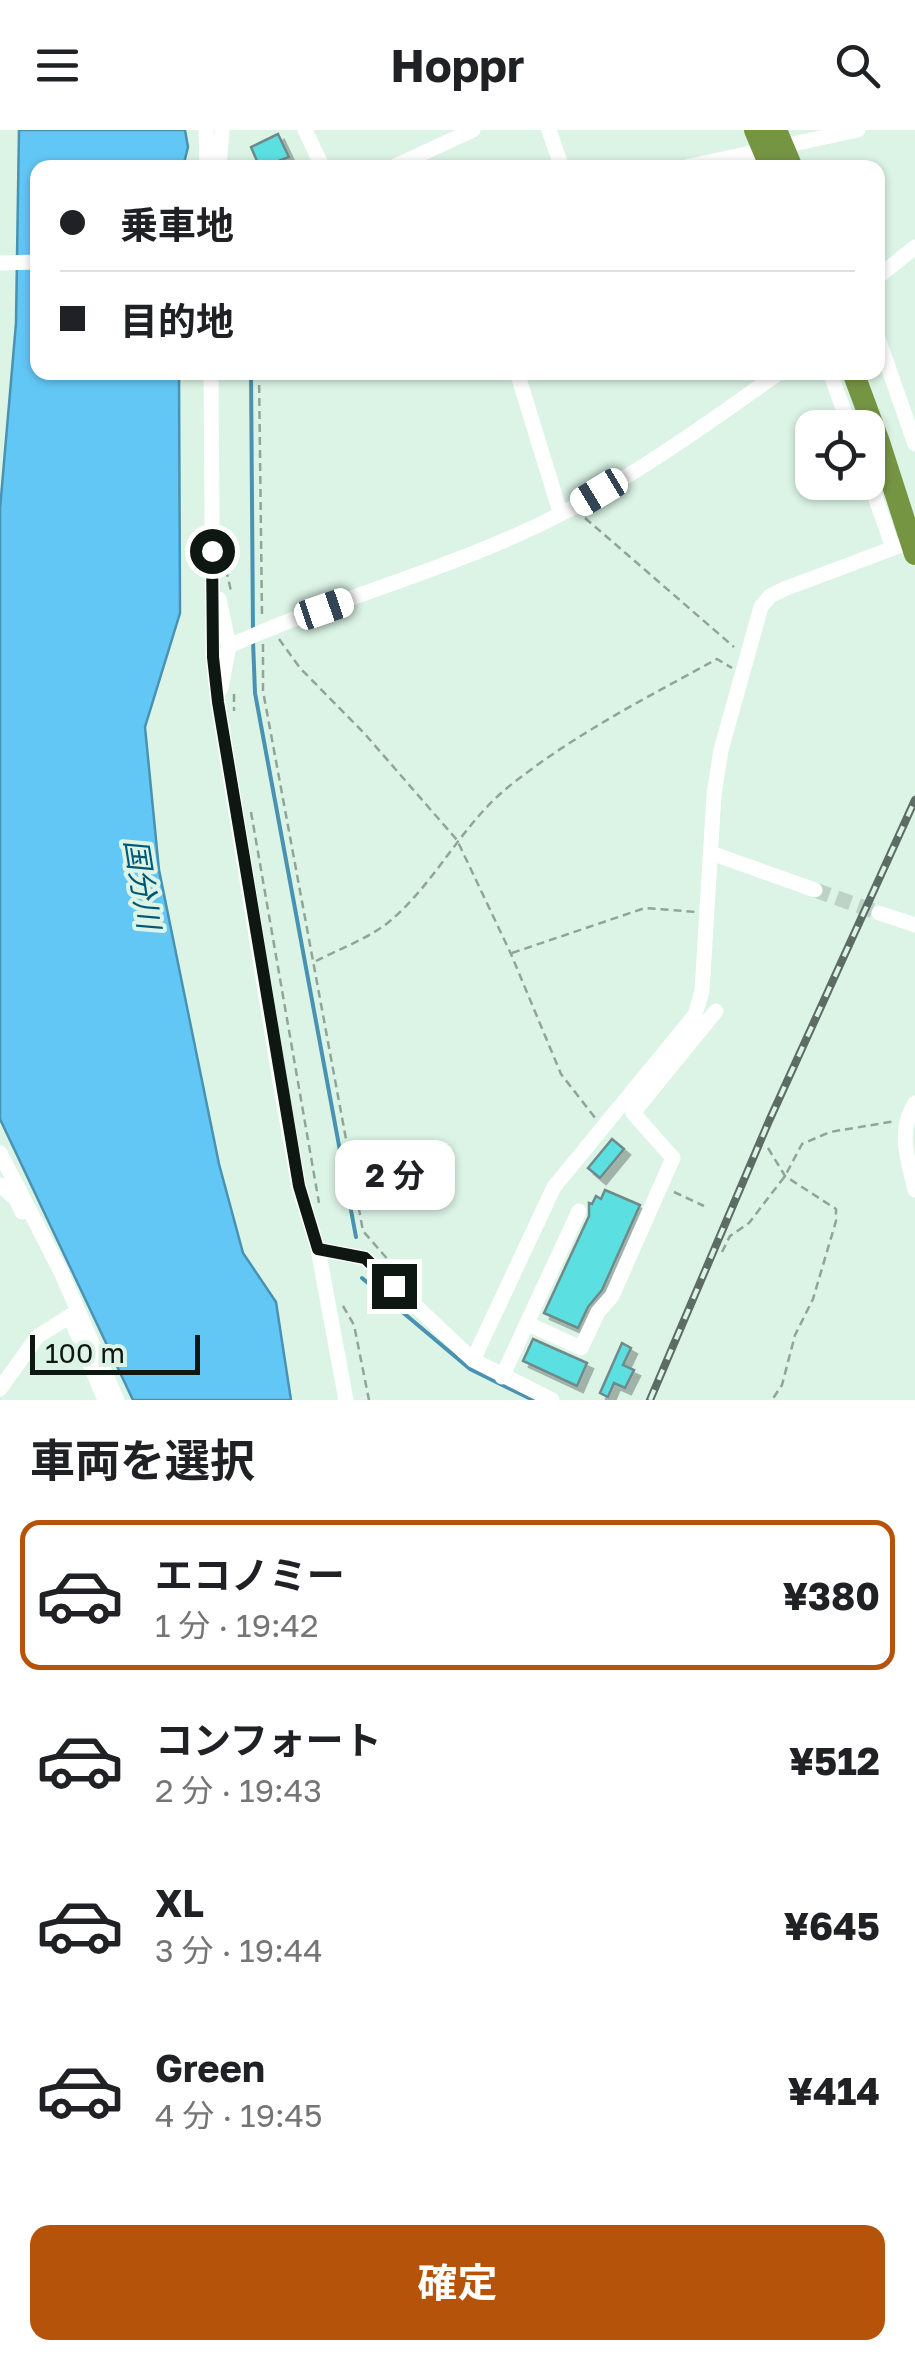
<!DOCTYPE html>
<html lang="ja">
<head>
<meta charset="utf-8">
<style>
	body { margin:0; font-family:"Golos Text","Noto Sans JP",sans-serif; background:#f2f2f2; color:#202124; height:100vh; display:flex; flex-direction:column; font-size:38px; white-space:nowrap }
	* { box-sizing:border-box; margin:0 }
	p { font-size:32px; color:#757577 }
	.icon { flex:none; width:55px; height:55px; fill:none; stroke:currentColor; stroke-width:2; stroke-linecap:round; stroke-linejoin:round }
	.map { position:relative; height:1270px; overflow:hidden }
	.panel { display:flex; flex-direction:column; background:#fff; flex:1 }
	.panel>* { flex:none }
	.hud { position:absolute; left:30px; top:30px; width:855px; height:220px; border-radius:20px; box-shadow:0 2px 8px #0004; display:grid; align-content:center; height:220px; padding:0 30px; background:#fff }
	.fabs { position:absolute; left:795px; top:280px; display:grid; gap:20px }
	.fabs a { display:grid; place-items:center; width:90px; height:90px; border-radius:20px; background:#fff; box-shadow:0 2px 8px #0004; font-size:50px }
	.scale { position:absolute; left:30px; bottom:25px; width:170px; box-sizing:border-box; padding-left:10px; border:5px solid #0e1712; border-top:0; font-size:28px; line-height:35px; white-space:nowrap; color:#0e1712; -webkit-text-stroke:8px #dbf4e6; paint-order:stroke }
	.end { position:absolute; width:45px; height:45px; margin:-22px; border:12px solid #0e1712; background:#fff; box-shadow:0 0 0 5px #fff }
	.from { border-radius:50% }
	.bubble { position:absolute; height:70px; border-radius:20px; background:#fff; box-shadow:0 2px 8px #0004; font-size:32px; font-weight:700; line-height:70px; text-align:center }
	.car { position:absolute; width:30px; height:60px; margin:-30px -15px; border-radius:12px; box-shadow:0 0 8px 2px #0007; background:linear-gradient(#fff 24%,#345 0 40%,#fff 0 76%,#345 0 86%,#fff 0) }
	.hud b { display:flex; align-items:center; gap:35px; height:95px; font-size:38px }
	.hud b+b { border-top:2px solid #e0e0e0 }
	.hud i { width:25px; height:25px; background:#202124 }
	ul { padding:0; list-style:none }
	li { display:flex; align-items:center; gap:30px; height:150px; margin:0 20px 15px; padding:0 10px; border:5px solid transparent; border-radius:20px }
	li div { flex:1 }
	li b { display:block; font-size:38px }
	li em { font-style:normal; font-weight:700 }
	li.on { border-color:#b45309 }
	li>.icon { width:90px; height:90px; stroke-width:1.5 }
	h2 { padding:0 30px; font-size:45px; line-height:120px }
	.primary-button { display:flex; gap:20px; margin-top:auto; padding:20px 30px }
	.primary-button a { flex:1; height:115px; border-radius:20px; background:#b45309; color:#fff; font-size:40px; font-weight:700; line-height:115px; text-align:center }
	header { display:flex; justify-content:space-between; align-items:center; height:130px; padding:0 30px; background:#fff; font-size:45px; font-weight:700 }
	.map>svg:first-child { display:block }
	.water { fill:#62c7f5; stroke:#4992b1; stroke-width:2.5 }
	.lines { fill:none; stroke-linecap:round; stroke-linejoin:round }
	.stream { stroke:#4992b1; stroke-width:4 }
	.building { fill:#5bdfe0; stroke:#6e8a8a; stroke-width:2.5; filter:url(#shadow) }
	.minor-tunnel { stroke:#bcd3c6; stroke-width:15; stroke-dasharray:15 8; stroke-linecap:butt }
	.path { stroke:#91a49a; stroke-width:2.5; stroke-dasharray:8 5; stroke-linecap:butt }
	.minor { stroke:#fff; stroke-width:15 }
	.highway { stroke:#769543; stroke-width:22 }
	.rail-casing { stroke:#5d6c64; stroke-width:8 }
	.rail { stroke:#dbf4e6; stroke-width:4; stroke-dasharray:11; stroke-linecap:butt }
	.route { stroke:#0e1712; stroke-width:12 }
	.labels { text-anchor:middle; stroke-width:8; stroke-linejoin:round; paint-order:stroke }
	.water-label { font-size:30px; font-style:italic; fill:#005876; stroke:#dbf4e6 }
</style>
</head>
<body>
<header><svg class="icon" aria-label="menu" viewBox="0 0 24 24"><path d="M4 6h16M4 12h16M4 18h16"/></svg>Hoppr<svg class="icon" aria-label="search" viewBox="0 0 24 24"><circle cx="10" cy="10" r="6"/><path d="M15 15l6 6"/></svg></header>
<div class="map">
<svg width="915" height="1270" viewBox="0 0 915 1270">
	<defs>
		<filter id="shadow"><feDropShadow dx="6" dy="6" stdDeviation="0" flood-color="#0004"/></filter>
	</defs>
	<rect width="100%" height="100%" fill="#dbf4e6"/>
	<path class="water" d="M 19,0 L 185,0 L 188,17 L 183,37 L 38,38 L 38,242 L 179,243 L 180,483 L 145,597 L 159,740 L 219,1034 L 243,1123 L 276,1172 L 291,1270 L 133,1270 L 0,989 L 0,379 L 16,193 Z"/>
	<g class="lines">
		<path class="stream" d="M 251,242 L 253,501
			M 253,511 L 255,563 L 356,1107
			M 362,1148 L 470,1239 L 533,1270"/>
	</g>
	<path class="building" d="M 278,4 L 289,27 L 260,38 L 251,17 Z
		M 612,1009 L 624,1019 L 600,1048 L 588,1038 Z
		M 605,1060 L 640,1075 L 602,1160 L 588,1177 L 578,1198 L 544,1183 L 589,1086 L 589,1073 L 592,1074 L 596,1066 L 601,1069 Z
		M 533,1209 L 587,1233 L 577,1256 L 523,1231 Z
		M 622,1213 L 631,1218 L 623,1235 L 634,1240 L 625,1258 L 614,1253 L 608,1267 L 600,1263 Z"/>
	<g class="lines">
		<path class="minor-tunnel" d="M 815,760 L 879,783"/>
		<path class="path" d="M 259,242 L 262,486
			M 585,388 L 734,517
			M 226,439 L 231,461
			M 279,509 L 300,538 L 364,603 L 457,710 L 511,824 L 561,944 L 596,989
			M 263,514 L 263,561 L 363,1101 L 390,1132
			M 234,564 L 234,581
			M 251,682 L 319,1073
			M 512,823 L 645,778 L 696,782
			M 316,831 C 339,819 370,808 390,791 C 436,752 461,696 507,658 C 571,606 646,568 717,529 L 732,538
			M 768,1018 L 785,1046 L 836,1079 L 836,1091 L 813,1169 L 795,1205 L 782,1255 L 772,1270
			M 674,1062 L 704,1076
			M 722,1122 L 730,1106 L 749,1093 L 785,1046 L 802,1014 L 830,1002 L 896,991
			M 343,1176 L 354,1195 L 369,1270"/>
		<path class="minor" d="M 206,0 L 207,38
			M 305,0 L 323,38
			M 549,0 L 562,38
			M 219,38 L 222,0
			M 391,38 L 473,0
			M 681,38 L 858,0
			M 0,133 L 38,132
			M 878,147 L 915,117
			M 878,208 L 915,314
			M 211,242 L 213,527 L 218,572 L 281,958 L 299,1057 L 318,1119 L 346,1270
			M 517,242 L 560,382
			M 830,242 L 850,298
			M 868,346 L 893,418
			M 219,469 L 229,516 C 342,465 466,436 576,376 C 647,337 714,289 780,242
			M 221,558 L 229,516
			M 711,723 L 815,760
			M 879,783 L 915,795
			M 915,973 C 897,1002 908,1029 915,1060
			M 0,1023 L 61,1142 L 117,1270
			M 0,1055 L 16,1069 L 22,1082
			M 318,1119 L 365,1128 L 473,1230 L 552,1270
			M 71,1189 L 105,1270
			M 528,1194 L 581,1218 L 598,1182 L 612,1166 L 673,1028 L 633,983 L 716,881
			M 473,1230 L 554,1057 L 695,885 L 702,861 L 714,665 L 721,620 L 761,477 L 770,466 L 784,459 L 915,410
			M 502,1247 L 579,1081
			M 0,1259 L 37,1207 L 70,1186"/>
		<path class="highway" d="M 755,0 L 771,38
			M 776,0 L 792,38
			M 853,242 L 879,312 L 915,424"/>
		<defs>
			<path id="rail" d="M 650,1270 L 769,991 L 915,670"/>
		</defs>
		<use href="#rail" class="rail-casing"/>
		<use href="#rail" class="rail"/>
	</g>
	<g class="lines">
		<path class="route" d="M 212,421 L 213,527 L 218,572 L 299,1056 L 318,1119 L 365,1128 L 394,1156"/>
	</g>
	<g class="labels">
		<g class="water-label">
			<text transform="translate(142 754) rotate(81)" y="10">国分川</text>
		</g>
	</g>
</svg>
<div class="fabs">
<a><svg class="icon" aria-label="locate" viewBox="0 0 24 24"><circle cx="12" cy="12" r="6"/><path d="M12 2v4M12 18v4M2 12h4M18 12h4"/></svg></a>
</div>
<div class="scale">100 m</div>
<i class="end from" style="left:212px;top:421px"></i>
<i class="end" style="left:394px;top:1156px"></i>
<div class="bubble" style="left:335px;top:1010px;width:120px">2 分</div>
<i class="car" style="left:599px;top:362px;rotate:239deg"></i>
<i class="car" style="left:324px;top:479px;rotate:71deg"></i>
<div class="hud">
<b><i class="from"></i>乗車地</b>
<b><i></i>目的地</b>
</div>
</div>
<section class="panel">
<h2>車両を選択</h2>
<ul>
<li class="on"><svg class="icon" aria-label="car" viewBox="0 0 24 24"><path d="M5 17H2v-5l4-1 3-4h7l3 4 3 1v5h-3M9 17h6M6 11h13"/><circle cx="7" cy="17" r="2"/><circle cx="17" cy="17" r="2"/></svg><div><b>エコノミー</b><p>1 分 · 19:42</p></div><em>¥380</em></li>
<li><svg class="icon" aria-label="car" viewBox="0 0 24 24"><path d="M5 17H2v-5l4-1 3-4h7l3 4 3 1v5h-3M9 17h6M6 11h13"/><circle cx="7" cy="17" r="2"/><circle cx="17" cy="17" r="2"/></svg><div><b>コンフォート</b><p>2 分 · 19:43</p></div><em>¥512</em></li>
<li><svg class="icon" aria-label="car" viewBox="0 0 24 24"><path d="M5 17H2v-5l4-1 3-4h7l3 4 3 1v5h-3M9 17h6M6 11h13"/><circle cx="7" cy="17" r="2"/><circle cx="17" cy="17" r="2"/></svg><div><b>XL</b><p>3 分 · 19:44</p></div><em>¥645</em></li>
<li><svg class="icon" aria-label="car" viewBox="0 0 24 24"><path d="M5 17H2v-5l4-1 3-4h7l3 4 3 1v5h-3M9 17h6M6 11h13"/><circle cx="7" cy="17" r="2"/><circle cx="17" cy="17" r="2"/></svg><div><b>Green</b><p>4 分 · 19:45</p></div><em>¥414</em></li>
</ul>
<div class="primary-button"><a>確定</a></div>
</section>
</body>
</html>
